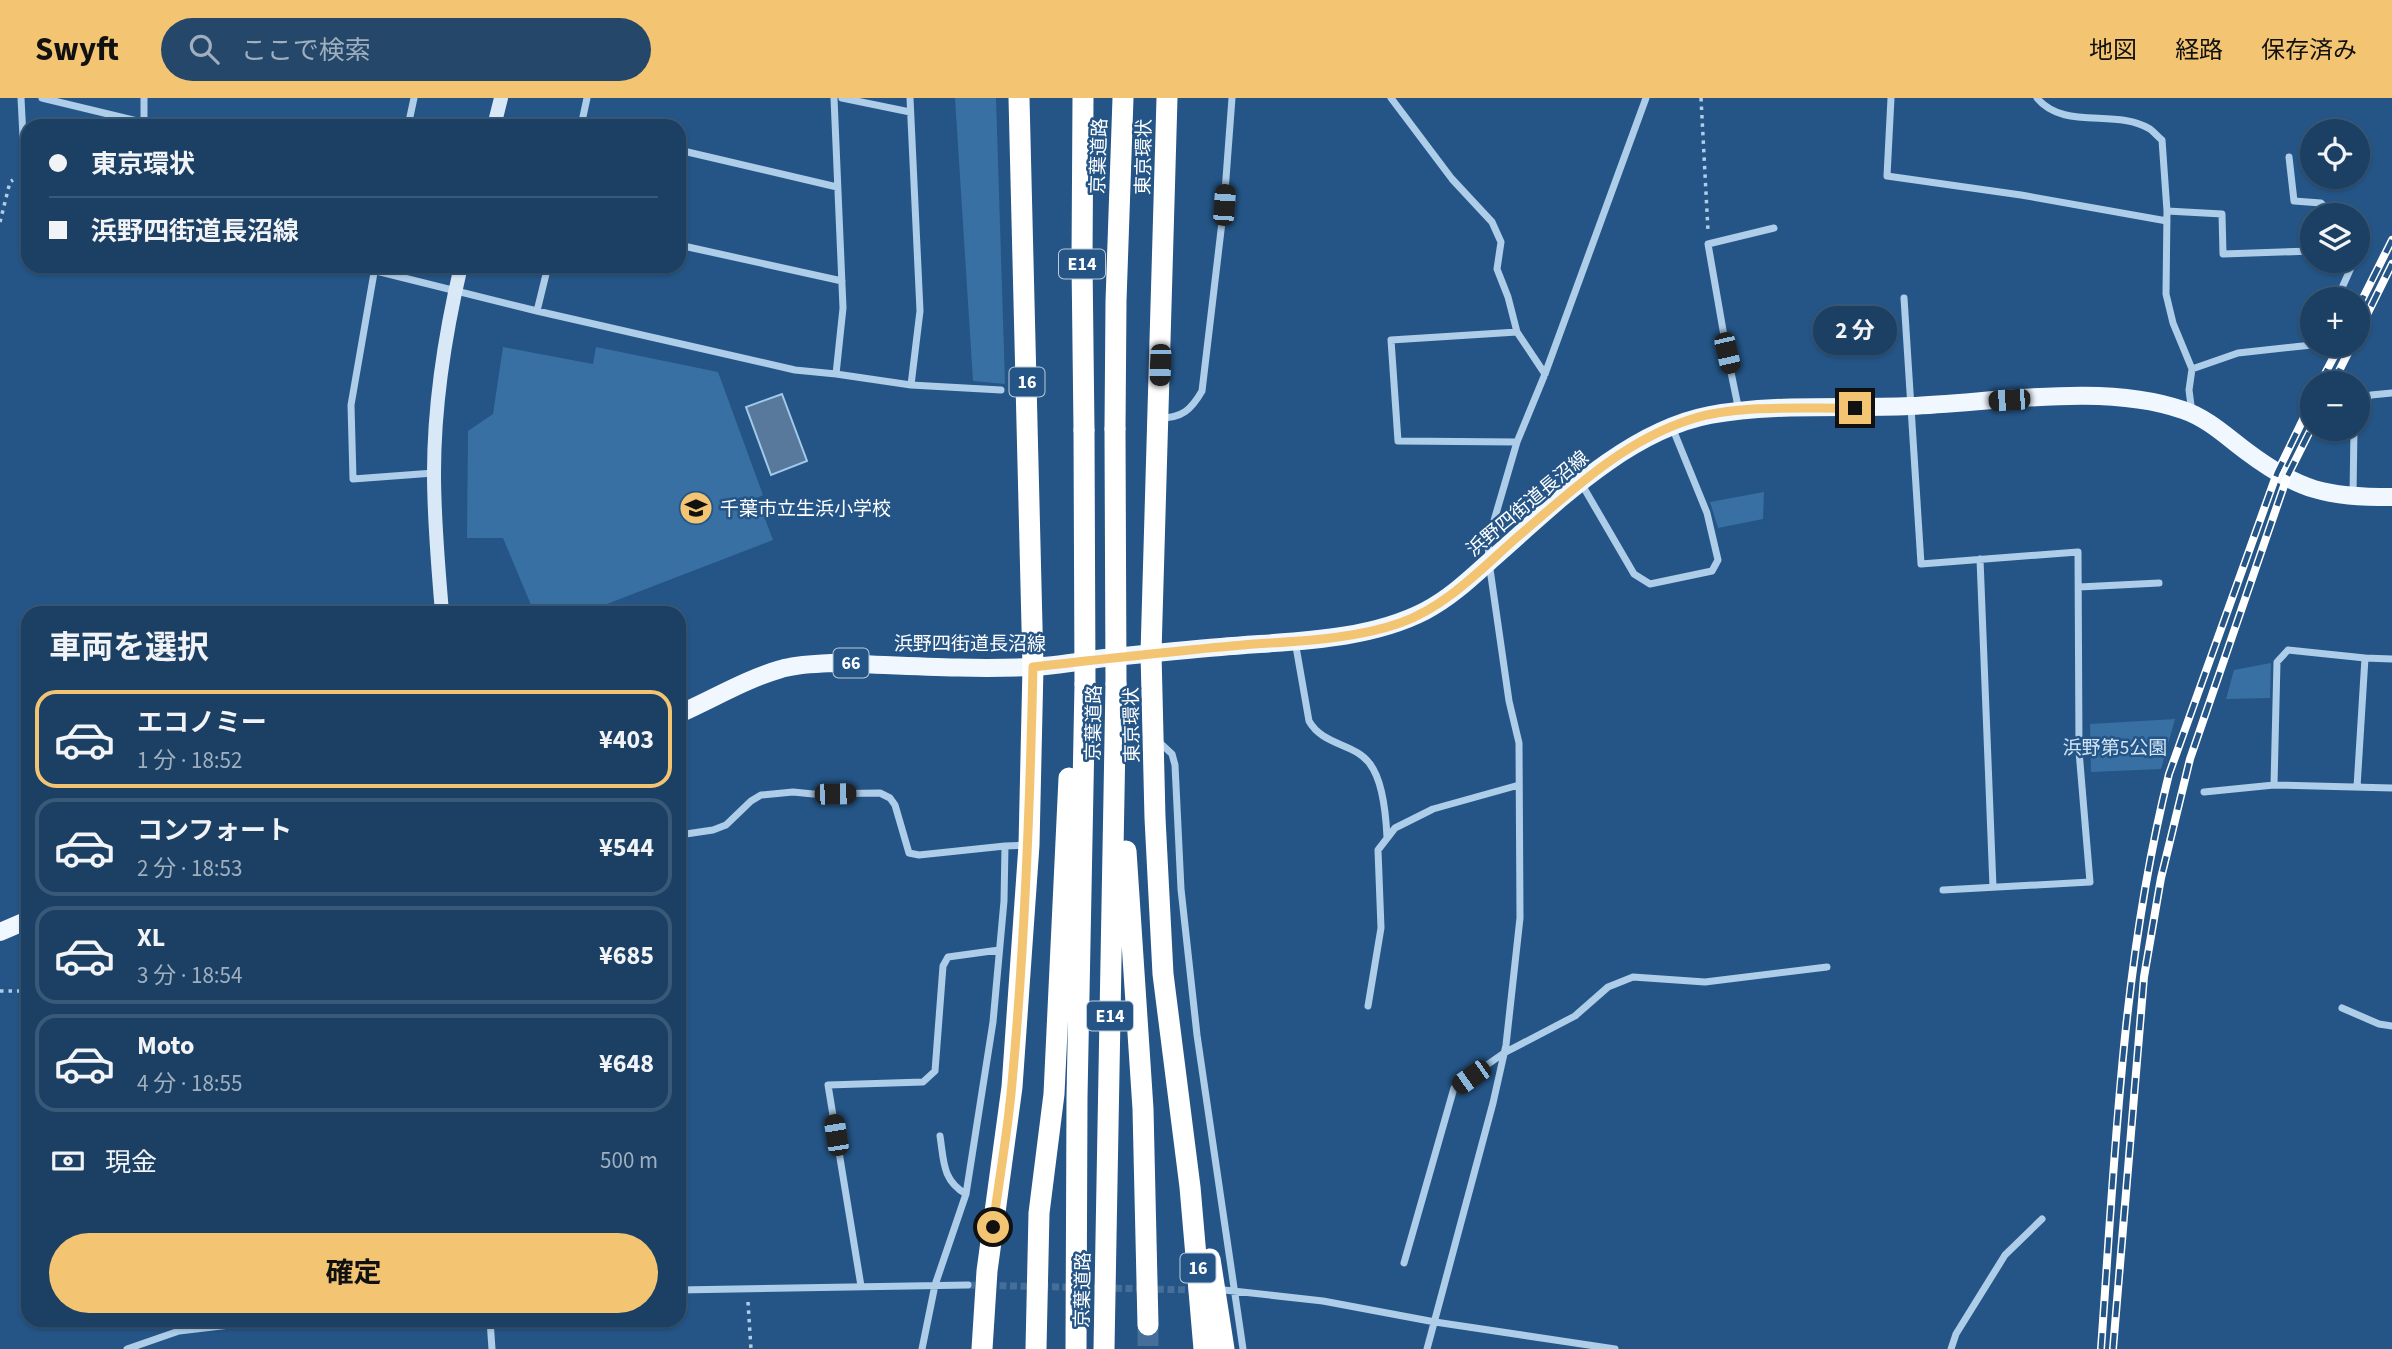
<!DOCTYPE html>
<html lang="ja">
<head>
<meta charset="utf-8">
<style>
	body { margin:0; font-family:"Source Sans 3","Noto Sans JP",sans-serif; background:#24476a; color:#f1f3f6; height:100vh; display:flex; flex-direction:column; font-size:26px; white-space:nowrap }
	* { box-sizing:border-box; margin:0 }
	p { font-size:23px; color:#a0afbf }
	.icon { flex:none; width:38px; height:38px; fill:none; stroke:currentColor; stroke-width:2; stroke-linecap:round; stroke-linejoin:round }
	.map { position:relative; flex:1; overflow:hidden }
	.side { position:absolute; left:21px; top:508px; width:665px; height:721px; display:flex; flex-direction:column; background:#1b4064; border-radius:21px; box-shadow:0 2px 5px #0004,0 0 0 2px #395978 }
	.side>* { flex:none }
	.top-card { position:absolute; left:21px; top:21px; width:665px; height:154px; border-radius:21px; box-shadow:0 2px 5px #0004,0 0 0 2px #395978; display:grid; align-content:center; height:154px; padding:0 28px; background:#1b4064 }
	.controls { position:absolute; left:2300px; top:21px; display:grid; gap:14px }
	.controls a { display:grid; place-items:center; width:70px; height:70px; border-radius:50%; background:#1b4064; box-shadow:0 2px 5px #0004,0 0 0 2px #395978; font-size:35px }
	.end { position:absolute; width:32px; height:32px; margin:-16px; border:9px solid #f3c572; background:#111; box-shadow:0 0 0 4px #111 }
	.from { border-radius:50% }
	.bubble { position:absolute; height:49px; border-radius:24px; background:#1b4064; box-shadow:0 2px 5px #0004,0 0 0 2px #395978; font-size:23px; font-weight:700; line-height:49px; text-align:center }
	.car { position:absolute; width:21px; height:42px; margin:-21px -10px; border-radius:9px; box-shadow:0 0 5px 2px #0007; background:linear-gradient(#222 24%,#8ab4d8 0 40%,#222 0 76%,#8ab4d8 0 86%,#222 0) }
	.top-card b { display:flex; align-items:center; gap:24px; height:66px; font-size:26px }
	.top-card b+b { border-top:2px solid #395978 }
	.top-card i { width:18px; height:18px; background:#f1f3f6 }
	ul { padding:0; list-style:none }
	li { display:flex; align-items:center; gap:21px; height:98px; margin:0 14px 10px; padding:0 14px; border:4px solid #395978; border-radius:21px }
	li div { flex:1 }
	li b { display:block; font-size:26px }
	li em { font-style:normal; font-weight:700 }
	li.active { border-color:#f3c572 }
	li>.icon { width:63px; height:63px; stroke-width:1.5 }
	h2 { padding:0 28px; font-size:32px; line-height:84px }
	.pay { display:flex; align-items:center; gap:18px; height:77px; padding:0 28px; font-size:26px }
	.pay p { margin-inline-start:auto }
	.cta { display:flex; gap:14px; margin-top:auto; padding:14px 28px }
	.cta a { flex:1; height:80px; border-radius:42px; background:#f3c572; color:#111; font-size:28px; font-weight:700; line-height:80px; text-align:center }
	header { display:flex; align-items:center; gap:42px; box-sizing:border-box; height:98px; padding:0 35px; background:#f3c572; color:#111 }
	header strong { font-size:33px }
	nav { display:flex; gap:38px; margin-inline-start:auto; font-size:24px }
	.search { width:490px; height:63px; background:#24476a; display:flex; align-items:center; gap:18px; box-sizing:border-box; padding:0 24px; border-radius:38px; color:#a0afbf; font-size:26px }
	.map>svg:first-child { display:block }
	.green { fill:#3870a3 }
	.water { fill:#58799b; stroke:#a2c8ea; stroke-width:2 }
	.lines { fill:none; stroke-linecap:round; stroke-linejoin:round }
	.street-tunnel { stroke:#456e98; stroke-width:7; stroke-dasharray:7 3.5; stroke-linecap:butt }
	.highway-tunnel { stroke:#456e98; stroke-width:21; stroke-dasharray:21 10; stroke-linecap:butt }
	.path { stroke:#aecde9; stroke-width:3.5; stroke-dasharray:3.5 5; stroke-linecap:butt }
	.street { stroke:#aecde9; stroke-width:7 }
	.secondary { stroke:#d9e8f7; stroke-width:14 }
	.primary { stroke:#f1f7fe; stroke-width:18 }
	.highway { stroke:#fff; stroke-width:21 }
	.rail-casing { stroke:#fff; stroke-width:8 }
	.rail { stroke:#245586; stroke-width:5; stroke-dasharray:16; stroke-linecap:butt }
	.highway-bridge { stroke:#fff; stroke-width:21 }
	.route { stroke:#f3c572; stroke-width:9 }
	.labels { text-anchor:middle; stroke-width:5; stroke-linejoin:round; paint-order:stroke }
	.shield { fill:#245586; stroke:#bdccdb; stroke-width:2 }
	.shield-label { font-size:18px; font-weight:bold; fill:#fff }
	.street-label { font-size:19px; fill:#fff; stroke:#245586 }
	.poi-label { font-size:19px; fill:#fff; stroke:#245586; text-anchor:start }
	.park-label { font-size:19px; fill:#d2e5f7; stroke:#245586 }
</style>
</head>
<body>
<header>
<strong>Swyft</strong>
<div class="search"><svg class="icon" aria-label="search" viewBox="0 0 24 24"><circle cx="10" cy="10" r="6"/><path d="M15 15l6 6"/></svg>ここで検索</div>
<nav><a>地図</a><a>経路</a><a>保存済み</a></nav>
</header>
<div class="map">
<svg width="2392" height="1251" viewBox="0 0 2392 1251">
	<rect width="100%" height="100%" fill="#245586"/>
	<path class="green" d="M 955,0 L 996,0 L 1005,286 L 973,283 Z
		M 503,249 L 593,266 L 596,249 L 718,274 L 763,397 L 757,400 L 773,442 L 586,514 L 534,514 L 503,440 L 467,440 L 468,333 L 493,316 Z
		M 1764,394 L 1763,421 L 1718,430 L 1710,404 Z
		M 2271,565 L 2270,600 L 2226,601 L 2234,572 Z
		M 2175,621 L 2161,671 L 2091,674 L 2090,626 Z"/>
	<path class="water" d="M 782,296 L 807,363 L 771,377 L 746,309 Z"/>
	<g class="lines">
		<path class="street-tunnel" d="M 968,1187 L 1195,1192"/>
		<path class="highway-tunnel" d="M 1148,1227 L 1148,1251"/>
		<path class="path" d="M 1701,0 L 1708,133
			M 0,124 L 10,84 L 13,82
			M 0,893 L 28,893
			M 748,1204 L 751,1251"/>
		<path class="street" d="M 21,0 L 25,78 L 28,79
			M 42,0 L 158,28
			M 144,0 L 144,25
			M 834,0 L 843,210 L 836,276
			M 842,0 L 910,14
			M 910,0 L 920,213 L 911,287
			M 1391,0 L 1452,81 L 1492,124 L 1501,144 L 1497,171 L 1508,199 L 1517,234
			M 1891,0 L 1887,78 L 2021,97 L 2167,123
			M 2037,0 C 2064,33 2116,10 2150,31 C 2154,34 2158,39 2162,42 L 2167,113 L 2166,196 L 2173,225 L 2192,271 L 2189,292 L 2192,315
			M 408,28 L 414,0
			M 581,28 L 587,0
			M 679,52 L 837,89
			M 2289,59 L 2294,103 L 2321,105 L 2334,117
			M 2167,113 L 2222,116 L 2223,156 L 2312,153
			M 679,147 L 842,183
			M 356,168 L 537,213 L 795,272 L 836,276 L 911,287 L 1001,292
			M 375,169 L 351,307 L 353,381 L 434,375
			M 1904,200 L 1921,466 L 2078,454 L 2079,653 L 2090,784 L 1943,792
			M 2337,201 L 2354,163
			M 537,213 L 548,168
			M 2192,271 L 2238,255 L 2312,247
			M 2357,310 L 2371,297 L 2392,295
			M 1739,313 L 1727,255 L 1708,146 L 1774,130
			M 1160,320 C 1182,320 1191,312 1202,293 L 1224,107 L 1232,0
			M 1517,344 L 1398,343 L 1391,242 L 1517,234 L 1545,276
			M 1581,385 L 1634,476 L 1650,486 L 1712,473 L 1718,462 L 1707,415 L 1672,329
			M 2353,397 L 2354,331
			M 1980,461 L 1993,789
			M 2079,489 L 2159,485
			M 1295,543 L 1309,623 C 1323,648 1355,645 1370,666 C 1383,683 1386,718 1387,739
			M 2365,560 L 2288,552 L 2277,564 L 2274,687 L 2392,690
			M 1158,643 L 1172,656 L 1175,667 L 1181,791 L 1197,937 L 1243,1251
			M 2357,689 L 2365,560 L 2392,561
			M 2204,694 L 2274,687
			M 679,737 L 713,732 L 726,727 L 751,703 L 761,697 L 793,694 L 813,696 L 880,695 L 890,700 L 895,707 L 909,755 L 919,757 L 1005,748
			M 1368,908 L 1381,830 L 1378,752 L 1395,730 L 1433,711 L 1519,687
			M 2342,910 L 2379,926 L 2392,928
			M 940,1038 C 944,1063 942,1082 966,1096
			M 1404,1165 L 1454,990 L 1504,955 L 1575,918 L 1608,889 L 1633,879 L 1705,884 L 1827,869
			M 861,1188 L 828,987 L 923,984 L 935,973 L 943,868 L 948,859 L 999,852
			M 679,1192 L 968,1187
			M 1224,1192 L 1323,1203 L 1435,1224 L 1615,1251
			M 490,1222 L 492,1251
			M 127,1251 L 179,1233 L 273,1222
			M 922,1251 L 935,1187 L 966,1096 L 993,924 L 1004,803 L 1005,748 L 1028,747
			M 1427,1251 L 1493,1005 L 1506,947 L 1520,820 L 1519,645 L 1509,603 L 1489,464 L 1488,443 L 1517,344 L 1545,276 L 1646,0
			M 1951,1251 L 1956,1236 L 2005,1157 L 2042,1121"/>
		<path class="secondary" d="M 494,28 L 501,0
			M 442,514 C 438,468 434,421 434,375 C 434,305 445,236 461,168"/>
		<path class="primary" d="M 679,616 C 713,601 746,581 781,571 C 797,566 815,566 831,565 C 897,567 965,572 1031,569 C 1056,568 1081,563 1105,560 C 1144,556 1183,552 1221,549 C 1287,543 1365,544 1425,513 C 1450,500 1470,481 1491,462 C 1553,408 1626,333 1710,317 C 1775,305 1844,311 1910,308 C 1993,305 2104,284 2183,312 C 2207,320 2226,338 2246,353 C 2299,393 2326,399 2392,399
			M 0,834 L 28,822"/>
		<path class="highway" d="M 1083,0 L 1082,164 L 1084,332
			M 1167,0 L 1151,555 L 1155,720 L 1163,876 L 1190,1089 L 1204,1251
			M 1115,331 L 1116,203 L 1123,0
			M 1126,753 L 1143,1011 L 1148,1227
			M 1210,1161 L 1224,1251
			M 982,1251 L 987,1173 L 1012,989 L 1029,747 L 1033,569 L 1019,0
			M 1036,1251 L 1039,1115 L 1054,996 L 1069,680
			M 1076,1251 L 1077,1000 L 1085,586
			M 1104,1251 L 1116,586"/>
		<defs>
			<path id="rail" d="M 2357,212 L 2392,142
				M 2357,237 L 2392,166
				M 2320,285 L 2340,247
				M 2333,285 L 2352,247
				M 2101,1251 C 2115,1059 2122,864 2169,676 L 2277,375 L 2312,303
				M 2113,1251 L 2144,879 L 2161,780 L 2190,661 L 2287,379 L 2312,329"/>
		</defs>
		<use href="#rail" class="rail-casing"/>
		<use href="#rail" class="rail"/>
		<path class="highway-bridge" d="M 1115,331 L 1116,586
			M 1084,332 L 1085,586"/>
	</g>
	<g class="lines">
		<path class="route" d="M 993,1129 C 999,1081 1008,1033 1012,985 C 1025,847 1030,708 1033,569 C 1103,561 1173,553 1243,547 C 1293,543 1352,542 1400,525 C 1445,509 1479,473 1514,442 C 1569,395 1622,343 1692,321 C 1739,306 1806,311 1855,310"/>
	</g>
	<defs>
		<symbol id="school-disc" viewBox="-11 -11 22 22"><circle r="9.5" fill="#f3c572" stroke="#245586"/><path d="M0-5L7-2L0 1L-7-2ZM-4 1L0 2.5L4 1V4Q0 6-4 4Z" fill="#111"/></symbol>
	</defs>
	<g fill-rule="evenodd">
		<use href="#school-disc" x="677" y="391" width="38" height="38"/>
	</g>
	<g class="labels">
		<g class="shield">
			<rect x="1059" y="151.5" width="46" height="29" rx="5"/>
			<rect x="1009.5" y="269.5" width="35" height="29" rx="5"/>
			<rect x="833.5" y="550.5" width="35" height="29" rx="5"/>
			<rect x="1087" y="903.5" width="46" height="29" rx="5"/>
			<rect x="1180.5" y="1155.5" width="35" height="29" rx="5"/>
		</g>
		<g class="shield-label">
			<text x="1082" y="172">E14</text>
			<text x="1027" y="290">16</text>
			<text x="851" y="571">66</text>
			<text x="1110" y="924">E14</text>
			<text x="1198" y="1176">16</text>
		</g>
		<g class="street-label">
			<text transform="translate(1098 58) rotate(-88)" y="7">京葉道路</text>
			<text transform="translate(1143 59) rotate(-89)" y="7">東京環状</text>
			<text transform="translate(1527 405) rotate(-40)" y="7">浜野四街道長沼線</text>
			<text x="970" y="552">浜野四街道長沼線</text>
			<text transform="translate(1093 625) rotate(-89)" y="7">京葉道路</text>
			<text transform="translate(1131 627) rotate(-91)" y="7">東京環状</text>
			<text transform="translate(1082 1192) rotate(-89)" y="7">京葉道路</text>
		</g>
		<g class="poi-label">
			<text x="720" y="417">千葉市立生浜小学校</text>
		</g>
		<g class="park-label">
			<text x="2115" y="656">浜野第5公園</text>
		</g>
	</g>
</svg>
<div class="controls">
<a><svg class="icon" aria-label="locate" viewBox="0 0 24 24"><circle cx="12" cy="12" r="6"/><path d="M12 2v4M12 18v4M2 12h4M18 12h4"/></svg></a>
<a><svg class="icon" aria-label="layers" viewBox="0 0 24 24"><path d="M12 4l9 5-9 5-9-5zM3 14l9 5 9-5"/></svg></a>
<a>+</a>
<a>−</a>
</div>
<i class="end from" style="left:993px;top:1129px"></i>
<i class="end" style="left:1855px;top:310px"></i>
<div class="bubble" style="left:1813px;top:208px;width:84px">2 分</div>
<i class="car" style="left:1224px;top:107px;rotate:4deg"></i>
<i class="car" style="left:1727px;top:255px;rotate:167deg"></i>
<i class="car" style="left:1160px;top:267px;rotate:182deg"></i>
<i class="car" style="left:2009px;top:302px;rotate:266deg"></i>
<i class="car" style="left:835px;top:696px;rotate:89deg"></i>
<i class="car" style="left:1471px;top:979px;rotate:235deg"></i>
<i class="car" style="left:836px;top:1037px;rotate:351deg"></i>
<div class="top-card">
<b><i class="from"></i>東京環状</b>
<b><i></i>浜野四街道長沼線</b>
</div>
<section class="side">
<h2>車両を選択</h2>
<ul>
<li class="active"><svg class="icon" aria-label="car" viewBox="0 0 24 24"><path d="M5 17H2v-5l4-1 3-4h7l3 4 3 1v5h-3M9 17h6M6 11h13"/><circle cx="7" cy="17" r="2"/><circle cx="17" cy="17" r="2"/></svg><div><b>エコノミー</b><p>1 分 · 18:52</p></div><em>¥403</em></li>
<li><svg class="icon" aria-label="car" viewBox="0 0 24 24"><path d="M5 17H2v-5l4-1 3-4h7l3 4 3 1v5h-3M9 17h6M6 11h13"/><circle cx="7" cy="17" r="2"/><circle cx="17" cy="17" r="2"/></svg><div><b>コンフォート</b><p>2 分 · 18:53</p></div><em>¥544</em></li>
<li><svg class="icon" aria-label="car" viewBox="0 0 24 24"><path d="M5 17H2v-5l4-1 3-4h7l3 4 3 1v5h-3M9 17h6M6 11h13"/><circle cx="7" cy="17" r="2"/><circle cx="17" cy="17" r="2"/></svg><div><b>XL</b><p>3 分 · 18:54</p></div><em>¥685</em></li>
<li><svg class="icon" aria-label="car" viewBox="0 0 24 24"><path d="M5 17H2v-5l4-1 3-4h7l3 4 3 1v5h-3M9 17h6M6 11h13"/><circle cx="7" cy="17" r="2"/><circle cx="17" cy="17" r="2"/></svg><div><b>Moto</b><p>4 分 · 18:55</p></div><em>¥648</em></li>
</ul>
<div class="pay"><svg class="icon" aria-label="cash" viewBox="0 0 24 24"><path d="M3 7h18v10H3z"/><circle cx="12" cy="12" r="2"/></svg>現金<p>500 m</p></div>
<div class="cta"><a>確定</a></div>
</section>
</div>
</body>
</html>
